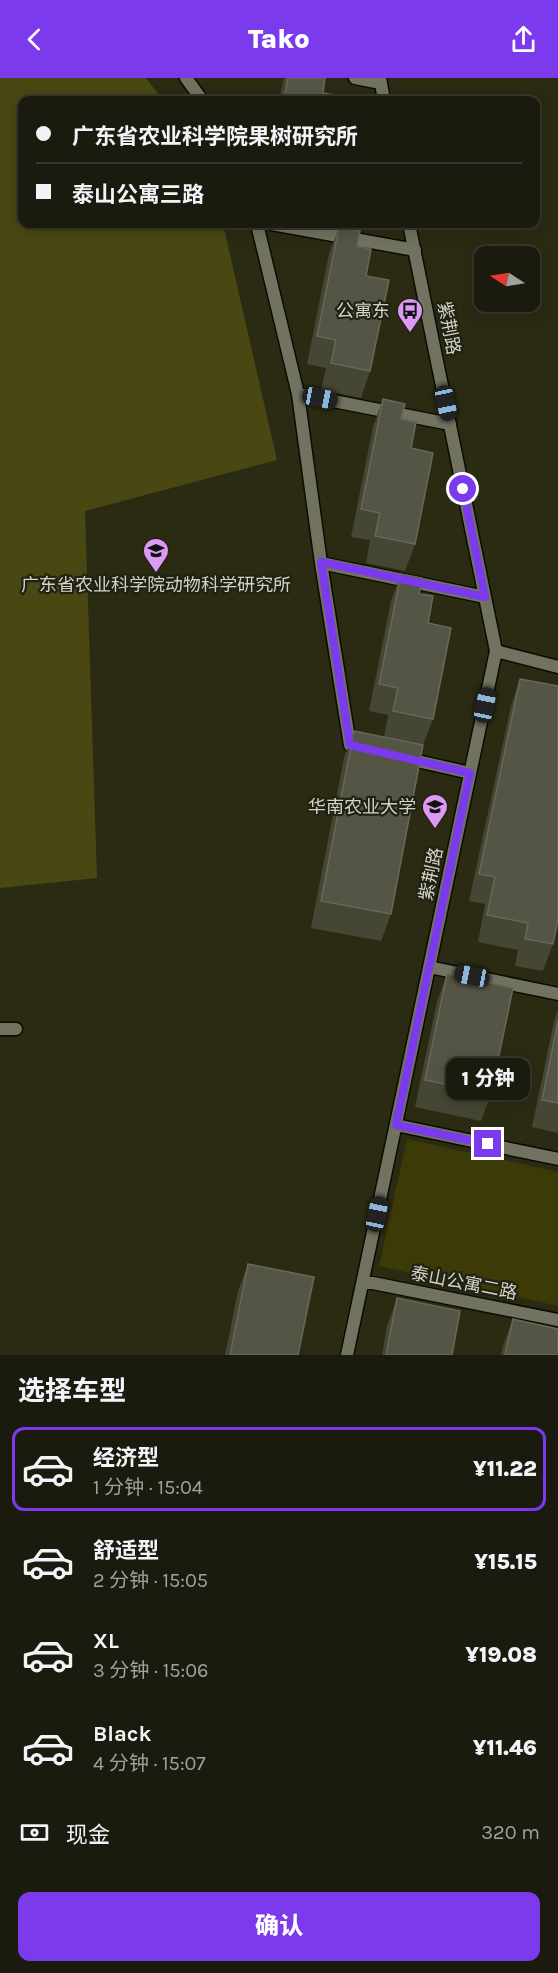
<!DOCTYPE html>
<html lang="zh">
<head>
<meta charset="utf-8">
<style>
	body { margin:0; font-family:Karla,"Noto Sans SC",sans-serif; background:#27271c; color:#f1f3f6; height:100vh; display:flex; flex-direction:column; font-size:22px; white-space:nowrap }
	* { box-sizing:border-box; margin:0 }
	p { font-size:20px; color:#9fa19e }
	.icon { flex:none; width:33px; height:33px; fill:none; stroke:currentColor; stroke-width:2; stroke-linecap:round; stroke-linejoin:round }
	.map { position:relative; height:1277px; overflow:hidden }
	.sheet { display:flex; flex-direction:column; background:#1a1a0e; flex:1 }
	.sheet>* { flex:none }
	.hud { position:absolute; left:18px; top:18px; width:522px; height:132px; border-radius:12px; box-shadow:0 3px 15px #0003,0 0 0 2px #38382e; display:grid; align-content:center; height:132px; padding:0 18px; background:#1a1a0e }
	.needle { width:39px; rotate:282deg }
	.controls { position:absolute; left:474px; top:168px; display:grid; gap:12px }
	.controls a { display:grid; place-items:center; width:66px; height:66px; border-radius:12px; background:#1a1a0e; box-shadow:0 3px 15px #0003,0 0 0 2px #38382e; font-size:30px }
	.end { position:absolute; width:27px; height:27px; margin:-14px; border:8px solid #7c3aed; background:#fff; box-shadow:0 0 0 3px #fff }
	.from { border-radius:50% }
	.bubble { position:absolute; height:42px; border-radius:12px; background:#1a1a0e; box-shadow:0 3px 15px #0003,0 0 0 2px #38382e; font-size:20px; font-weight:800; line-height:42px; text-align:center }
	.car { position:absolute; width:18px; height:36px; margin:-18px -9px; border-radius:8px; box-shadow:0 0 4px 2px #0007; background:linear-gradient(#222 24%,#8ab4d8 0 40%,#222 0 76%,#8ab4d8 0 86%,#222 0) }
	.hud b { display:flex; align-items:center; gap:21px; height:57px; font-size:22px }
	.hud b+b { border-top:2px solid #38382e }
	.hud i { width:15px; height:15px; background:#f1f3f6 }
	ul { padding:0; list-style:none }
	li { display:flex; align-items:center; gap:18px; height:84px; margin:0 12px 9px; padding:0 6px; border:3px solid transparent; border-radius:12px }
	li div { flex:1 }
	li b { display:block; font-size:22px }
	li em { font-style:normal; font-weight:800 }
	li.on { border-color:#7c3aed }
	li>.icon { width:54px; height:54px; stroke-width:1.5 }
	h2 { padding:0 18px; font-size:27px; line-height:72px }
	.pay { display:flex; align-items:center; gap:15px; height:66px; padding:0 18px; font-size:22px }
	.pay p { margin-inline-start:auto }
	.primary-button { display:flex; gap:12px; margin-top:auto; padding:12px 18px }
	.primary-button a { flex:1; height:69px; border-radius:12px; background:#7c3aed; color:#fff; font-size:24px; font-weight:800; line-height:69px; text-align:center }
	header { display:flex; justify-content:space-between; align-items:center; height:78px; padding:0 18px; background:#7c3aed; color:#fff; font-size:27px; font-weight:800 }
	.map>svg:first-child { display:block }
	.built { fill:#2b2b14; fill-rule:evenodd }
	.green { fill:#3c3b07 }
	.forest { fill:#494712 }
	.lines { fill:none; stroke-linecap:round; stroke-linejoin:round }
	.lane-casing { stroke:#0c0b01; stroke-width:15 }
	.lane { stroke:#71725f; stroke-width:12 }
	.wall { fill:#464635 }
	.building { fill:#555545; stroke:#686859; stroke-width:1.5 }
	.route { stroke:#7c3aed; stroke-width:8 }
	.labels { text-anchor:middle; stroke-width:4.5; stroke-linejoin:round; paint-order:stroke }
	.poi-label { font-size:18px; fill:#d2d2c8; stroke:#222212; text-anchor:end }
	.street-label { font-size:18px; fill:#d2d2c8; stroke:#222212 }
</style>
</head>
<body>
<header><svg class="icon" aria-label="back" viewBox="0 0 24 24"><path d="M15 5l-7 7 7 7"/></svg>Tako<svg class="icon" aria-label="share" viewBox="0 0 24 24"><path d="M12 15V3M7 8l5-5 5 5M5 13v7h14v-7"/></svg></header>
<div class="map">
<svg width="558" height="1277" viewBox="0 0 558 1277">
	<rect width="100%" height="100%" fill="#222212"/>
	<path class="built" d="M 0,0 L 558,0 L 558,1277 L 0,1277 ZM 22,22 L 536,22 L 536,146 L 22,146 ZM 484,178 L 530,178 L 530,224 L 484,224 Z"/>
	<path class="green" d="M 407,1061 L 558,1094 L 558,1228 L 379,1188 Z"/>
	<path class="forest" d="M 0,0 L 146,0 L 163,22 L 22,22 L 22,146 L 223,146 L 277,382 L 85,433 L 97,800 L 0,810 Z"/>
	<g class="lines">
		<defs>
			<path id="lane" d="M 186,0 L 202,22
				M 355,0 L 381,5
				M 380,0 L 384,22
				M 257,146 L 298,316 L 321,485 L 350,667 L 364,670
				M 272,146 L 415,172
				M 298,316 L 450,346
				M 321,485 L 485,519
				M 496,573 L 558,589
				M 404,680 L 470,695
				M 429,889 L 558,916
				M 0,951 L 16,951
				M 396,1047 L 558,1081
				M 363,1203 L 558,1242
				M 347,1277 L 496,573 L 409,146"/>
		</defs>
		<use href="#lane" class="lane-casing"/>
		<use href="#lane" class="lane"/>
	</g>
	<path class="wall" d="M 284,0 L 325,0 L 323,15 L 345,22 L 279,22 Z
		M 339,149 L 357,168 L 366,198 L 370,293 L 361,320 L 321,312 L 326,290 L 307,286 L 329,176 Z
		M 383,321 L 401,341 L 411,370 L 415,466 L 405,493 L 366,485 L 370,462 L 351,459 L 373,349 Z
		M 401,496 L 419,516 L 428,545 L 433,641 L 423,667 L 391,836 L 381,863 L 311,850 L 344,680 L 354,653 L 384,659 L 388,637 L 369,633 L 391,523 Z
		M 520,601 L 553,866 L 543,893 L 515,888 L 518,872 L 478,864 L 485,826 L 469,823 L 511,628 Z
		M 447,896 L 491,1016 L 481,1043 L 415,1029 L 437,924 Z
		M 558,932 L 558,1055 L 532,1049 L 554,943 Z
		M 248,1186 L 298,1277 L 225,1277 L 238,1213 Z
		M 397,1220 L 452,1277 L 382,1277 L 387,1248 Z
		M 513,1241 L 558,1277 L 501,1277 L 503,1268 Z"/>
	<path class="building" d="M 288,0 L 325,0 L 323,15 L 345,19 L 345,22 L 284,22 Z
		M 339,149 L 360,153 L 357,168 L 371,171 L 366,198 L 389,202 L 370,293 L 331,285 L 336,262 L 317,258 Z
		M 383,321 L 405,326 L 401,341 L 416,344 L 411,370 L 433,375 L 415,466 L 375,458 L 380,435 L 361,431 Z
		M 401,496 L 422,500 L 419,516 L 433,518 L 428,545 L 451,550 L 433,641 L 393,633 L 398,610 L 379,606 Z
		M 520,601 L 558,608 L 558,842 L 553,866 L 525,861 L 528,845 L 487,837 L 495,799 L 479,796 Z
		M 354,653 L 423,667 L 391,836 L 321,823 Z
		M 447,896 L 513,910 L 491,1016 L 425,1002 Z
		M 558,943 L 558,1025 L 542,1022 Z
		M 248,1186 L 314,1199 L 298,1277 L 230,1277 Z
		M 397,1220 L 460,1233 L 452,1277 L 386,1277 Z
		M 513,1241 L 558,1251 L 558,1277 L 505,1277 Z"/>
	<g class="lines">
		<path class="route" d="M 463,411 L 485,519 L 321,484 L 350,667 L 470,695 L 396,1047 L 488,1066"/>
	</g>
	<defs>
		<symbol id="bus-pin" viewBox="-11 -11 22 30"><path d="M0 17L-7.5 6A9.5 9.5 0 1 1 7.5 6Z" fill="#dd99f3" stroke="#222212"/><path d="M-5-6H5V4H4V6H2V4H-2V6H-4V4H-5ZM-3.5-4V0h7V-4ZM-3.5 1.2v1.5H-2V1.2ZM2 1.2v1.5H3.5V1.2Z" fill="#111"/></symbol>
		<symbol id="university-pin" viewBox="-11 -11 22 30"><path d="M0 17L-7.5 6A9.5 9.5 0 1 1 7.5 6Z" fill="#dd99f3" stroke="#222212"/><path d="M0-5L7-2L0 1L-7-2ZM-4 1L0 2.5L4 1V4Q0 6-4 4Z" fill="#111"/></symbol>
	</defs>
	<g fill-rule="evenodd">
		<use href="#bus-pin" x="395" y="218" width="30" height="40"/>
		<use href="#university-pin" x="141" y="458" width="30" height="40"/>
		<use href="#university-pin" x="420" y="714" width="30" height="40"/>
	</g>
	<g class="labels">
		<g class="poi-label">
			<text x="390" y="239">公寓东</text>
			<text x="156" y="513" text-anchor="middle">广东省农业科学院动物科学研究所</text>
			<text x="416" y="735">华南农业大学</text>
		</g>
		<g class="street-label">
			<text transform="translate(449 250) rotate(79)" y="6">紫荆路</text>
			<text transform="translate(431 796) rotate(-78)" y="6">紫荆路</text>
			<text transform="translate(464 1205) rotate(11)" y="6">泰山公寓二路</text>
		</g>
	</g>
</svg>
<div class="controls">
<a><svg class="needle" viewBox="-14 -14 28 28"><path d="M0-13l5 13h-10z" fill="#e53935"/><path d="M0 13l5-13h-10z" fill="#9fa19e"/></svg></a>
</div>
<i class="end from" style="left:463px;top:411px"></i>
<i class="end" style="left:488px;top:1066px"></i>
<div class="bubble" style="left:446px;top:980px;width:84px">1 分钟</div>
<i class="car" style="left:320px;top:320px;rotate:101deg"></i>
<i class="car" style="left:446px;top:325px;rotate:168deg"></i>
<i class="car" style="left:485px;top:627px;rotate:12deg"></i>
<i class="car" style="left:472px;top:898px;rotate:281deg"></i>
<i class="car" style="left:377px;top:1136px;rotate:12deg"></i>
<div class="hud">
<b><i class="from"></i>广东省农业科学院果树研究所</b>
<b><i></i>泰山公寓三路</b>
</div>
</div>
<section class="sheet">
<h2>选择车型</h2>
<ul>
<li class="on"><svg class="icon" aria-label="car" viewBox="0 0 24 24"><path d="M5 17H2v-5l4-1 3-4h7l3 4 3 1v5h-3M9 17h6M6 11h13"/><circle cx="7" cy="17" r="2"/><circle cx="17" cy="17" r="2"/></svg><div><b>经济型</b><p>1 分钟 · 15:04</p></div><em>¥11.22</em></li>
<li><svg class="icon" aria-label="car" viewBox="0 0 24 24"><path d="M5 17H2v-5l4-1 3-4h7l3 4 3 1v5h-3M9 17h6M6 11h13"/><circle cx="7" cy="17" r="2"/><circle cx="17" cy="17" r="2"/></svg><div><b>舒适型</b><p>2 分钟 · 15:05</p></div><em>¥15.15</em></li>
<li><svg class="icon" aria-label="car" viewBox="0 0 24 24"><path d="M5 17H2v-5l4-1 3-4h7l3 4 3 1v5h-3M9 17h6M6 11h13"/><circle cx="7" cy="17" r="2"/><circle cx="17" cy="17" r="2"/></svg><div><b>XL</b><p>3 分钟 · 15:06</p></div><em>¥19.08</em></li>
<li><svg class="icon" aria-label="car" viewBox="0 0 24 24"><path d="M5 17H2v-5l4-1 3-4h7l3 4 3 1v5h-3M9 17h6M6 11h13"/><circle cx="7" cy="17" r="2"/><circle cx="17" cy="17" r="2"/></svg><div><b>Black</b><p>4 分钟 · 15:07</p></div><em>¥11.46</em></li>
</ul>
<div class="pay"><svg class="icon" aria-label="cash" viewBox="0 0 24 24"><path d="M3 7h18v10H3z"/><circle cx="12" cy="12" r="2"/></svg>现金<p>320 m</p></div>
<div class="primary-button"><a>确认</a></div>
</section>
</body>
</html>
